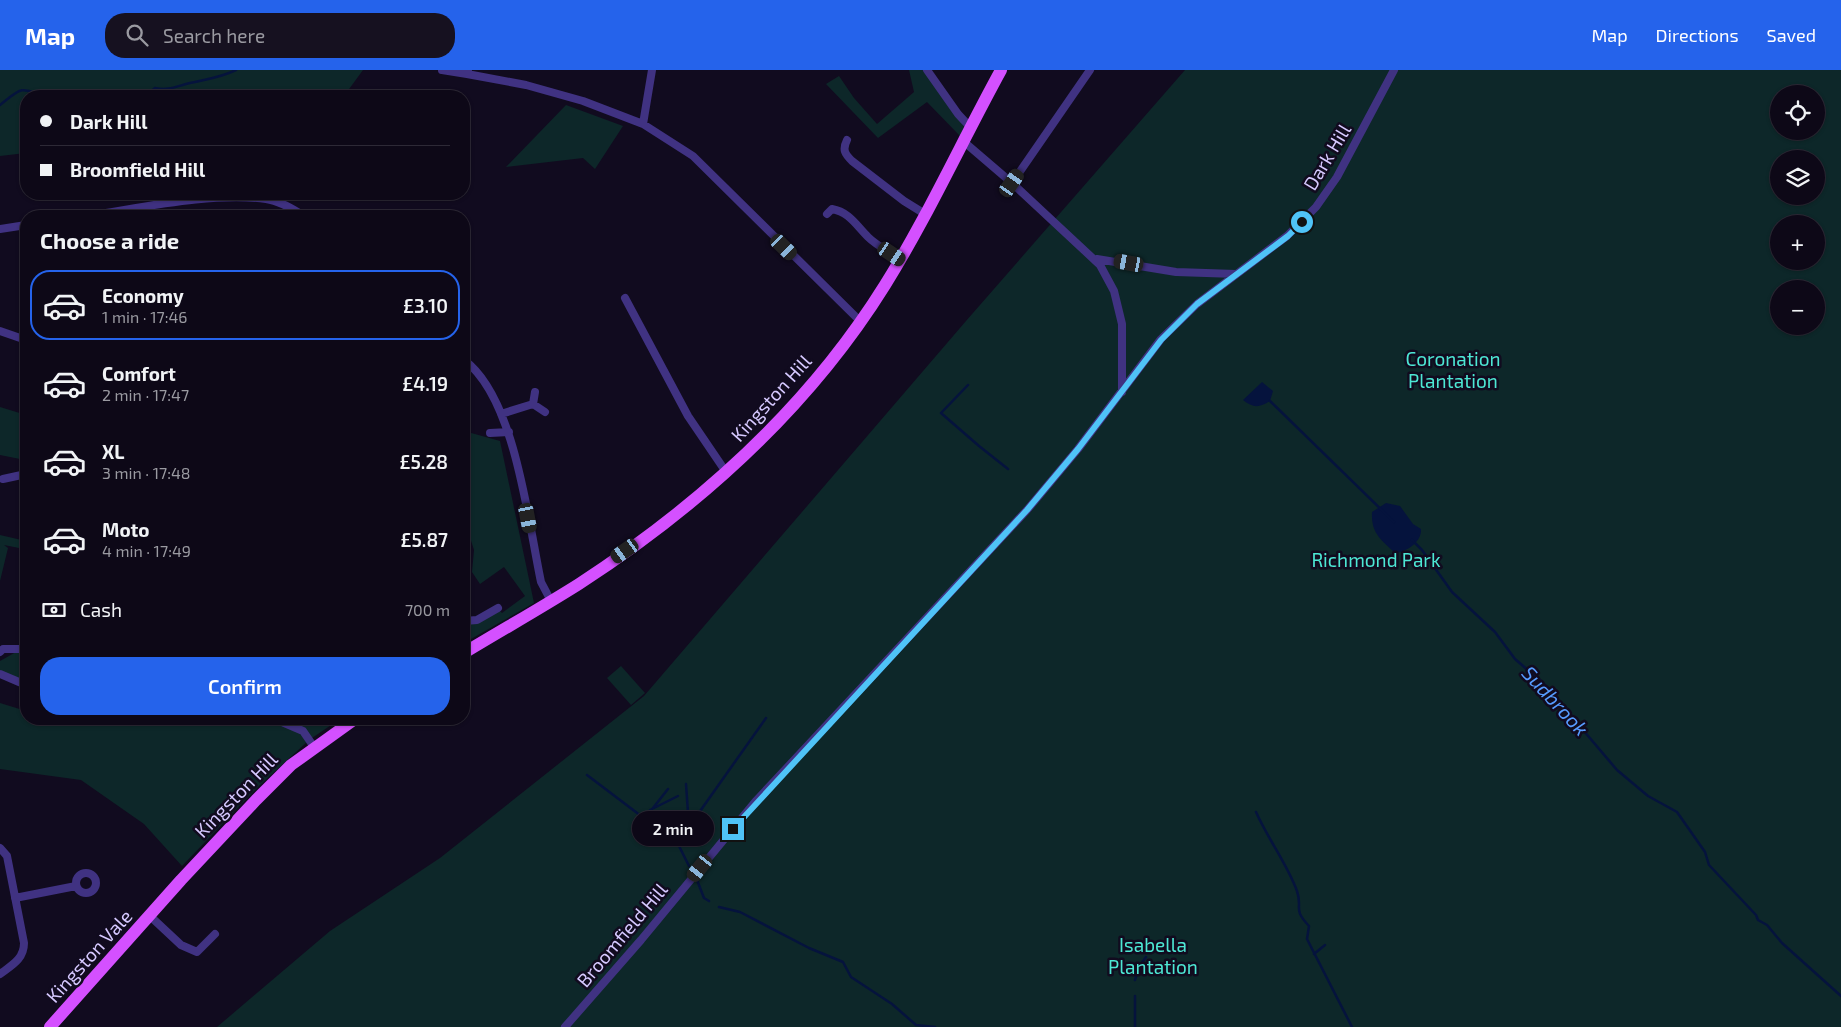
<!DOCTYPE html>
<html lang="en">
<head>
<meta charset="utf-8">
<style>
	body { margin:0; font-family:"Exo 2",sans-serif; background:#161120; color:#f1f3f6; height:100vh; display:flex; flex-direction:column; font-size:19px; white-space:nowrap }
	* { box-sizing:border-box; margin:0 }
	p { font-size:16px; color:#9a9aa1 }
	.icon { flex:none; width:28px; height:28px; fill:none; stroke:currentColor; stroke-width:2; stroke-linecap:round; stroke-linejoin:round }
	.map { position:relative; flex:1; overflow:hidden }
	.panel { position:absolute; left:20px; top:140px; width:450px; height:515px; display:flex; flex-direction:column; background:#0d0817; border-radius:20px; box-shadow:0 1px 4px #0004,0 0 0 1px #2d2936 }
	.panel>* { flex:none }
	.top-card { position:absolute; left:20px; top:20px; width:450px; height:110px; border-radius:20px; box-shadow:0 1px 4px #0004,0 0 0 1px #2d2936; display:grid; align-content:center; height:110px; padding:0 20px; background:#0d0817 }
	.buttons { position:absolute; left:1770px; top:15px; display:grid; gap:10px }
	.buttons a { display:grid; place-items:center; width:55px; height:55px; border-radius:50%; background:#0d0817; box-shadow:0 1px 4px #0004,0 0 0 1px #2d2936; font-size:25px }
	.end { position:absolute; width:22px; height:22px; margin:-11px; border:6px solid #4fc3f7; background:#111; box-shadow:0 0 0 2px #111 }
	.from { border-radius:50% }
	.bubble { position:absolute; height:35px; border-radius:18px; background:#0d0817; box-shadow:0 1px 4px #0004,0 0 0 1px #2d2936; font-size:16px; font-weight:600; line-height:35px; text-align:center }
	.car { position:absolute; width:15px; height:30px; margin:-15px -8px; border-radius:6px; box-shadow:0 0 4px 1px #0007; background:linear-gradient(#222 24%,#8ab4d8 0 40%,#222 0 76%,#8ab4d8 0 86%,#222 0) }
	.top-card b { display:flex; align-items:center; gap:18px; height:48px; font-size:19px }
	.top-card b+b { border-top:1px solid #2d2936 }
	.top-card i { width:12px; height:12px; background:#f1f3f6 }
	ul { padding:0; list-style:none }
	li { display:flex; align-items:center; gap:15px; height:70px; margin:0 10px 8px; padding:0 10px; border:2px solid transparent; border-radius:20px }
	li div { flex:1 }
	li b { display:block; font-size:19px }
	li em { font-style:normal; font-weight:600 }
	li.selected { border-color:#2563eb }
	li>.icon { width:45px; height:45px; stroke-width:1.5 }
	h2 { padding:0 20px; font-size:22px; line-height:60px }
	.pay { display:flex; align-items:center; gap:12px; height:55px; padding:0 20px; font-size:19px }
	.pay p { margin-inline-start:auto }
	.button { display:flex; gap:10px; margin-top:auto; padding:10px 20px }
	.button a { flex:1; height:58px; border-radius:20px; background:#2563eb; color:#fff; font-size:20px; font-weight:600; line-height:58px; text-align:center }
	header { display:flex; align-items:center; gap:30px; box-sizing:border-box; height:70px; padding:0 25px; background:#2563eb; color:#fff }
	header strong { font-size:24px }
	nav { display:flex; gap:28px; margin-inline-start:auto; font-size:18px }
	.search { width:350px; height:45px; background:#161120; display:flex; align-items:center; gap:12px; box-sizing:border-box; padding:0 18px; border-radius:20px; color:#9a9aa1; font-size:19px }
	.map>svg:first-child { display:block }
	.green { fill:#0d2729; fill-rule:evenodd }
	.water { fill:#05133d }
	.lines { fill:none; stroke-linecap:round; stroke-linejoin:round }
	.stream { stroke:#05133d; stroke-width:2.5 }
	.minor { stroke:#403282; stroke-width:8 }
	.primary { stroke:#d450ff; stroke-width:12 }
	.route { stroke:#4fc3f7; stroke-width:6 }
	.labels { text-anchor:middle; stroke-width:5; stroke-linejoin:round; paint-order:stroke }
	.street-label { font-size:19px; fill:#d6c9ff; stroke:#110b1f }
	.park-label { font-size:19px; fill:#4de7d4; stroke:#110b1f }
	.water-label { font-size:20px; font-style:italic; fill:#579bff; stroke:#110b1f }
</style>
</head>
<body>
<header>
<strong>Map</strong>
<div class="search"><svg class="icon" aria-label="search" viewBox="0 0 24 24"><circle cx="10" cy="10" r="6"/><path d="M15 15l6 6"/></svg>Search here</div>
<nav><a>Map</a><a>Directions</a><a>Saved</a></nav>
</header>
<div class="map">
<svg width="1841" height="957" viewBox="0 0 1841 957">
	<rect width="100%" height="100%" fill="#110b1f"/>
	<path class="green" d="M 0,0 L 363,0 L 344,26 L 26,26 L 26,83 L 0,86 Z
		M 909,0 L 923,0 L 944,25 L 964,57 L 960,66 L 927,32 L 878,68 L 826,14 L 839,6 L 854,28 L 877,54 L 914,22 Z
		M 1185,0 L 1841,0 L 1841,957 L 217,957 L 330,861 L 440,788 L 644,626 L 966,251 ZM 1779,24 L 1816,24 L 1816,61 L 1779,61 ZM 1779,89 L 1816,89 L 1816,126 L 1779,126 ZM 1779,154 L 1816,154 L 1816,191 L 1779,191 ZM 1779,219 L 1816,219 L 1816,256 L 1779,256 Z
		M 566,35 L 623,56 L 595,99 L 583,88 L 506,97 Z
		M 0,337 L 26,345 L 26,396 L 25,390 L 0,385 Z
		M 464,361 L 500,371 L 534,533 L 464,573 L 464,553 L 499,540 L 502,543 L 525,526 L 504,497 L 480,514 L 472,502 L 474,480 L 467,458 L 464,458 Z
		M 0,465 L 26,471 L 26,494 L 21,493 L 24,479 L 4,475 L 8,478 L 0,511 Z
		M 16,582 L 26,583 L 26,612 L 0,601 L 0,591 Z
		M 621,596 L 645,623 L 631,635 L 607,608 Z
		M 0,633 L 26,641 L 26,649 L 41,649 L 41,653 L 59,654 L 60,649 L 269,650 L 301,663 L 308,671 L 259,716 L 182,796 L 144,754 L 81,710 L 0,699 Z
		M 285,649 L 340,649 L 312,668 L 298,655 Z"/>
	<path class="water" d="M 1262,312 L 1273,321 L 1270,331 C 1259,338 1253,338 1243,330 Z
		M 1386,433 L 1400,436 L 1413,454 L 1421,459 C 1422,472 1406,482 1395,483 C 1380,469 1371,463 1372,442 Z"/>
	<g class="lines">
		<path class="stream" d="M 146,26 L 155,18 C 169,21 177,16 190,13 C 207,9 219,8 236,0
			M 0,35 C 23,17 18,17 46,26
			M 968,315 L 941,343 L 979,376 L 1008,399
			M 1270,331 L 1394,452
			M 1412,470 L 1422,480 L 1452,522 L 1495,562 L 1515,589 L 1544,614 L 1617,700 L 1648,726 L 1677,742 L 1705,782 L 1709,795 L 1756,845 L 1758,850 L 1767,855 L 1782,873 L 1841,926
			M 587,705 L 678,774 L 689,796
			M 686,714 L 689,757
			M 653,738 L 668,719
			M 650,740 L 678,726
			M 1256,742 C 1268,769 1287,794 1297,821 C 1303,839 1292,838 1309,856 L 1307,869 L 1352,957
			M 686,761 L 766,648
			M 697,810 L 704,828 L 709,831
			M 719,837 L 740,842 L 809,878 L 843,892 L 851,907 L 892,934 L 916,955 L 935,957
			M 1314,884 L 1325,875
			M 1135,910 L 1139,897 L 1146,887
			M 1135,926 L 1135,957"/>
		<path class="minor" d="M 442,0 L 467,4
			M 468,0 L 467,4 L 526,15 L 583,31 L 643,54 L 693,86 L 860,251
			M 927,0 L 958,44 L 971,58
			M 643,54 L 652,0
			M 847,70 C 842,80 845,84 852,91 L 904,131 L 925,144
			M 963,71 L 1012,113 L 1100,195 L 1114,221 L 1122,254 L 1122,322
			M 1012,113 L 1090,0
			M 827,144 L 832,139 C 849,142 856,155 868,167 C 877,176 890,182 900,189
			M 86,146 C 141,138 210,122 266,129 C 280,131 293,139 304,146
			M 0,159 L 26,155
			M 1097,189 L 1176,202 L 1236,204
			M 625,228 L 688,346 L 726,402
			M 0,261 L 26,270
			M 464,290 C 515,327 528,451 541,512 L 551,531
			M 533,334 L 535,322
			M 501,344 L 533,334 L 545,342
			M 490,363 L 509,362
			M 3,409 L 26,404
			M 464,551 L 477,550 L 498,538
			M 0,582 L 3,579 L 26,579
			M 0,604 L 26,615
			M 275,649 L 303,661 L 314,677
			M 0,778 L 7,786 L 24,873 C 24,889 12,895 0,904
			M76 813a10 10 0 1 1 20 0a10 10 0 1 1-20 0Z
			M 15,828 L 76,816
			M 150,846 L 181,875 L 197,882 L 215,864
			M 565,957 L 641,870 L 755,732 L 1027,440 L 1078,379 L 1161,269 L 1197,234 L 1287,166 L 1316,137 L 1337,107 L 1394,0"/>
		<path class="primary" d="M 464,583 C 502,560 541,538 579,514 C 699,436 809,337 885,215 C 928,146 962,71 1001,0
			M 50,957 L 181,810 L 256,730 L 291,695 L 355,649"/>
	</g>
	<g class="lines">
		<path class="route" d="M 733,759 L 1027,440 L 1078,379 L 1161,270 L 1197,234 L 1288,166 L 1302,152"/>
	</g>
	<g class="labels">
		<g class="street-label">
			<text transform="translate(1327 87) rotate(-59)" y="7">Dark Hill</text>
			<text transform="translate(771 328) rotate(-48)" y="7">Kingston Hill</text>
			<text transform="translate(236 725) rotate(-46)" y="7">Kingston Hill</text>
			<text transform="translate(622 865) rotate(-50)" y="7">Broomfield Hill</text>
			<text transform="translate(89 886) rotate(-48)" y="7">Kingston Vale</text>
		</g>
		<g class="park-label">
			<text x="1453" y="296">Coronation<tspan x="1453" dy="22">Plantation</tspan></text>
			<text x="1376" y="497">Richmond Park</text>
			<text x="1153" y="882">Isabella<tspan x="1153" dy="22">Plantation</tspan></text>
		</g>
		<g class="water-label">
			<text transform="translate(1555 631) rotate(47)" y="7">Sudbrook</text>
		</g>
	</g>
</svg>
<div class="buttons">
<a><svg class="icon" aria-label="locate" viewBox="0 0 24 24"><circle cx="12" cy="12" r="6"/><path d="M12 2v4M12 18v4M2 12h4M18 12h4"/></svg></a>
<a><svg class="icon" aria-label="layers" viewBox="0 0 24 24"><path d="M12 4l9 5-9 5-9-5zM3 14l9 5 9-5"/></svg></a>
<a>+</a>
<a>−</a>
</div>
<i class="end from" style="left:1302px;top:152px"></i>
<i class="end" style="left:733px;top:759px"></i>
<div class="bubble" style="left:632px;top:741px;width:82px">2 min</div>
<i class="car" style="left:1012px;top:113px;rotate:35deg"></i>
<i class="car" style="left:784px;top:177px;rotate:134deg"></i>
<i class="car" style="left:892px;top:184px;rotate:124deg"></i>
<i class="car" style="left:1129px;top:193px;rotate:280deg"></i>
<i class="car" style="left:528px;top:448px;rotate:169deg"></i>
<i class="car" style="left:625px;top:481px;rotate:235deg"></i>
<i class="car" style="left:700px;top:798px;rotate:219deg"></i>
<div class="top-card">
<b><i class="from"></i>Dark Hill</b>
<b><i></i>Broomfield Hill</b>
</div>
<section class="panel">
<h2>Choose a ride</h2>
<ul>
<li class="selected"><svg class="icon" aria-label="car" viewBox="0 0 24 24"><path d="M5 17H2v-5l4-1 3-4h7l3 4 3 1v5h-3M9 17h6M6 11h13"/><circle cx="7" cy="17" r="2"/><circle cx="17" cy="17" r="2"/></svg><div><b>Economy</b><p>1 min · 17:46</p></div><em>£3.10</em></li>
<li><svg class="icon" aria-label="car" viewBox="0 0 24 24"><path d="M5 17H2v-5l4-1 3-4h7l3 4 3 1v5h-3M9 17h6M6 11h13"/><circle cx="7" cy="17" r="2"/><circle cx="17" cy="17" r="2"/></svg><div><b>Comfort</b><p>2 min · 17:47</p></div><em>£4.19</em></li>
<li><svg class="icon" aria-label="car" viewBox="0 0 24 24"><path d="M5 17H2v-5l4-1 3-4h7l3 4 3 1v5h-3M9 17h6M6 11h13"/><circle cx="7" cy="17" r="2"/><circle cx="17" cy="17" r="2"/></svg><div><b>XL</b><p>3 min · 17:48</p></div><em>£5.28</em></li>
<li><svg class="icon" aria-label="car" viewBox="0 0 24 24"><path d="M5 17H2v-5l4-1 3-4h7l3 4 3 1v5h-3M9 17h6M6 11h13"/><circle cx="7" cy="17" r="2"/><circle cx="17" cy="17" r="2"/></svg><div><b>Moto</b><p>4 min · 17:49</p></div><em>£5.87</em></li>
</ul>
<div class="pay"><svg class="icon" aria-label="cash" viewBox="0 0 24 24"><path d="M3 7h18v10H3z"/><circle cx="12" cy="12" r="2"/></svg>Cash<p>700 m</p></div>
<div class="button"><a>Confirm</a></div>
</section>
</div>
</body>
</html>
